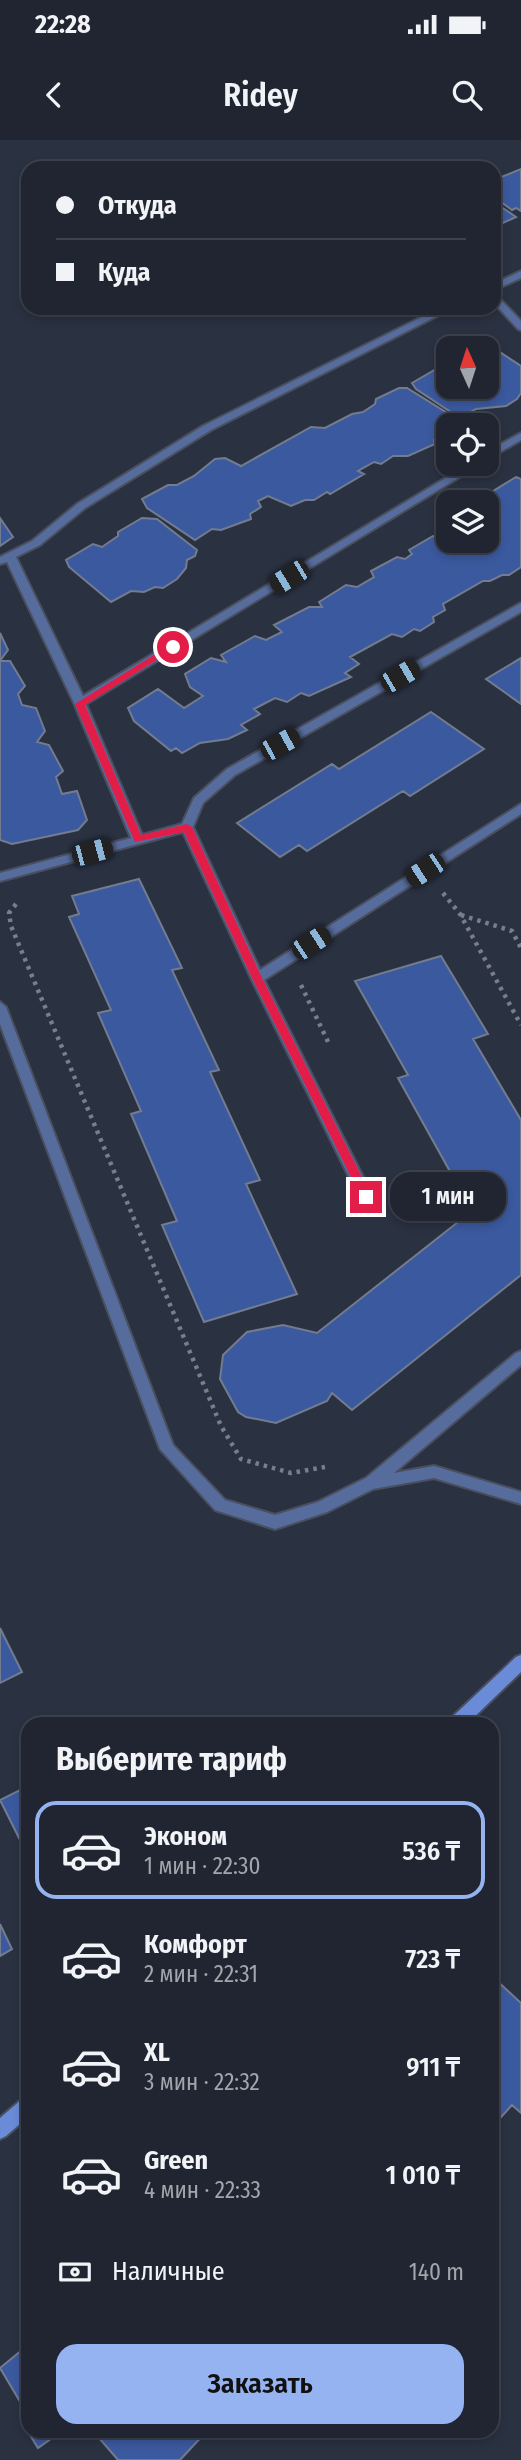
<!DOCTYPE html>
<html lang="ru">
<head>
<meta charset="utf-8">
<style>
	body { margin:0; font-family:"Fira Sans Condensed",sans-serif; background:#282d39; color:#f1f3f6; height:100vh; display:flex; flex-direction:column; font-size:26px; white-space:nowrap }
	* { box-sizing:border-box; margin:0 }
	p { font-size:23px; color:#a2a5ab }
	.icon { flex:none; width:38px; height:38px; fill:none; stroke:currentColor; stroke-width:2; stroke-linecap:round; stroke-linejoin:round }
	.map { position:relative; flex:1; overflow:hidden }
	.details { position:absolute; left:21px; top:1577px; width:478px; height:721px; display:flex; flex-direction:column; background:#202531; border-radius:21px; box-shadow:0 4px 10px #0003,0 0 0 2px #3d424d }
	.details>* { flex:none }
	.guide { position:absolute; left:21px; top:21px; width:480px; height:154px; border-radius:21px; box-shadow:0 4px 10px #0003,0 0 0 2px #3d424d; display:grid; align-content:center; height:154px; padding:0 35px; background:#202531 }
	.needle { width:46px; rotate:357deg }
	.controls { position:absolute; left:436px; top:196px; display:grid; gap:14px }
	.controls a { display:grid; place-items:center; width:63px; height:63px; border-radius:14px; background:#202531; box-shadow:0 4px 10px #0003,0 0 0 2px #3d424d; font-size:35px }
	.end { position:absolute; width:32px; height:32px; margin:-16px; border:9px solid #e11d48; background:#fff; box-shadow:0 0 0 4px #fff }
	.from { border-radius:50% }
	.bubble { position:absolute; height:49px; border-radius:21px; background:#202531; box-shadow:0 4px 10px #0003,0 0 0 2px #3d424d; font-size:23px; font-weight:600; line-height:49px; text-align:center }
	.car { position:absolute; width:21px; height:42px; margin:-21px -10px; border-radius:9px; box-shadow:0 0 5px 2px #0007; background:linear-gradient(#222 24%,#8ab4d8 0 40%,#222 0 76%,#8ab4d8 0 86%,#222 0) }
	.guide b { display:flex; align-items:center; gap:24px; height:66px; font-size:26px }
	.guide b+b { border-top:2px solid #3d424d }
	.guide i { width:18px; height:18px; background:#f1f3f6 }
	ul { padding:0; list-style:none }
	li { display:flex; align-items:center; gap:21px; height:98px; margin:0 14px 10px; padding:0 21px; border:4px solid transparent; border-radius:21px }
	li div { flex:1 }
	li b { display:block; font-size:26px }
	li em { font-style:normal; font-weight:600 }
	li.active { border-color:#95b2f1 }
	li>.icon { width:63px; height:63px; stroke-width:1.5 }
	h2 { padding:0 35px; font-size:32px; line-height:84px }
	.pay { display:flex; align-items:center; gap:18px; height:77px; padding:0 35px; font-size:26px }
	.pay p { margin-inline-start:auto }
	.button { display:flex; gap:14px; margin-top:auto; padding:14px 35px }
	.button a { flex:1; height:80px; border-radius:21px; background:#95b2f1; color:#111; font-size:28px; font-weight:600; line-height:80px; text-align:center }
	.status { display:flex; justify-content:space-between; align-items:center; height:49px; padding:0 35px; background:#202531; direction:ltr }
	.status svg { height:19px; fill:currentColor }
	header { display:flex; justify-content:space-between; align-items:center; height:91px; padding:0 35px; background:#202531; font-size:32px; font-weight:600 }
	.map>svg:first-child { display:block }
	.building { fill:#3b599f; stroke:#737c8e; stroke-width:2 }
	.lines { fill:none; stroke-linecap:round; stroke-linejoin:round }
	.minor-casing { stroke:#494f5e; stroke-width:4 }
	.secondary-casing { stroke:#494f5e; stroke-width:4 }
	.path { stroke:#797e8c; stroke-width:4.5; stroke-dasharray:3.5 5; stroke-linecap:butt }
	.minor { fill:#566c9c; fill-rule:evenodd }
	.secondary { fill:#6a8bd8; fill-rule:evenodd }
	.route { fill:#e11d48 }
</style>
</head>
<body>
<div class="status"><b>22:28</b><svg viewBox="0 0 49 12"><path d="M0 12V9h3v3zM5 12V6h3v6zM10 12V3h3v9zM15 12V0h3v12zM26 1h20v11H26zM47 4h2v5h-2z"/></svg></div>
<header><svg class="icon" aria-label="back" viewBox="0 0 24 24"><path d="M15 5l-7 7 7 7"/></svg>Ridey<svg class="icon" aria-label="search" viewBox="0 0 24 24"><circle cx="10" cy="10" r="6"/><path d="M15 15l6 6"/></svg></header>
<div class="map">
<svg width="521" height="2320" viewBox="0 0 521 2320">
	<rect width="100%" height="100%" fill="#2a3141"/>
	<path class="building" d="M 521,29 L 521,71 L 516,68 L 512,70 L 494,57 L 494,40 Z
		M 494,62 L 516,77 L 494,87 Z
		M 481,205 L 492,207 L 521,226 L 521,253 L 517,259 L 506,266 L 476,269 L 460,278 L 416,249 L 412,243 L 436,229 L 444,231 L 448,228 L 448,247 L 486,247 L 486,208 L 475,208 Z
		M 399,248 L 407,248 L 452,276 L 454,282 L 443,287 L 442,296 L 434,300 L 435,304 L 408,316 L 393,316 L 381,324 L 374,322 L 358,331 L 364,334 L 330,354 L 327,352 L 314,360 L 305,360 L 291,366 L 268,356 L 258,361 L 261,367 L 250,374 L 251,379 L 221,390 L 212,389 L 195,400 L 147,368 L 142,359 L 168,345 L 177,345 L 194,336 L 215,319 L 225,318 L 241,326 L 311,287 L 325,288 L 352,274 L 363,272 L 375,264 L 376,259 Z
		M 516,337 L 521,339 L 521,427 L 509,435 L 502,435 L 490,441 L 483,441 L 443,464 L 445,470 L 433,477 L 434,482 L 420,491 L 414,489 L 402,497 L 392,494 L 350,517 L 359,524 L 345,533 L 351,537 L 309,556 L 301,553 L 287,562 L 275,558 L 254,569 L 260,574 L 241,585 L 247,590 L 228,599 L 200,603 L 182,613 L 176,608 L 171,611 L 134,581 L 128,568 L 158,549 L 184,568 L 203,556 L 190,547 L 185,534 L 211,518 L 226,522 L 221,515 L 255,496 L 266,500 L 282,492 L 274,485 L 309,467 L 322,467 L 319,462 L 346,445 L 357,447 L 374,437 L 371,431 L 397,417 L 405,419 L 412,414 L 409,410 L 433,396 L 439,398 L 448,392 L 448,401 L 486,401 L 486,366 L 498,360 L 490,353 Z
		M 0,378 L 13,397 L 0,406 Z
		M 142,378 L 157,379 L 197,410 L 195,416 L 187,420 L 186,428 L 177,439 L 163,448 L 155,447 L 144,452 L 131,451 L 111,462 L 69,427 L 66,420 L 93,404 L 102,407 L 118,396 L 118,392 Z
		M 0,493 L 8,510 L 0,521 L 10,521 L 25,546 L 18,554 L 22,565 L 36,568 L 45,591 L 37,602 L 49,605 L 63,631 L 56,637 L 62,654 L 77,651 L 87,680 L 78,690 L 12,704 L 0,700 Z
		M 521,518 L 521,564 L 486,539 Z
		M 431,572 L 484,609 L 410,656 L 403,651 L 307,711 L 299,705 L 280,717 L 237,683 L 332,624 L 339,629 Z
		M 139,739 L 182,828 L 172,830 L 219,930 L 210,932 L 260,1040 L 246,1044 L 297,1154 L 204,1182 L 162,1085 L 177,1081 L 131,974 L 141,971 L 98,873 L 111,870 L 69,777 L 79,774 L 72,756 Z
		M 441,816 L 488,894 L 473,899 L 521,980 L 521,1135 L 352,1270 L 332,1253 L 327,1261 L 276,1283 L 246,1277 L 238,1272 L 220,1239 L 223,1215 L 247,1192 L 283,1185 L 317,1193 L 472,1071 L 398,938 L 408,935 L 355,841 Z
		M 0,1488 L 22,1532 L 0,1543 Z
		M 28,1646 L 28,1716 L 0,1660 Z
		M 0,1784 L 12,1809 L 0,1816 Z
		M 494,1838 L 521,1863 L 521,1973 L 512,1965 L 492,1987 Z
		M 28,2205 L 28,2291 L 62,2291 L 38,2308 L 22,2282 L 25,2270 L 0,2228 Z
		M 93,2291 L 207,2291 L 180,2320 L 118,2320 Z"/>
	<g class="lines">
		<defs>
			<path id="minor" d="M 521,131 L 521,138 L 494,150 L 494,144 Z
				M 494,155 L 497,156 L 521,181 L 521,190 L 518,189 L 494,163 Z
				M 440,168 L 453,168 L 211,290 L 85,368 L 40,405 L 16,417 L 83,556 L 469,324 L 481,324 L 86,564 L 142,695 L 182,684 L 194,658 L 227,629 L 521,463 L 521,472 L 235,635 L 203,663 L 193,687 L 260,830 L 521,664 L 521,674 L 264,840 L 373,1057 L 366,1062 L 359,1057 L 251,838 L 183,692 L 0,741 L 0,733 L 131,698 L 74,563 L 7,422 L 0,424 L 0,417 L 32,401 L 77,364 L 203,286 Z
				M 521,293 L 521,300 L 486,320 L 486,312 Z
				M 0,862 L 6,867 L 173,1305 L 225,1360 L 275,1375 L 318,1362 L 366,1338 L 516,1213 L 521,1211 L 521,1225 L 394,1333 L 434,1326 L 521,1352 L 521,1364 L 434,1338 L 373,1349 L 327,1372 L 275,1389 L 215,1370 L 160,1309 L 0,884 Z"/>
			<path id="secondary" d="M 521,1515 L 521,1532 L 467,1584 L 448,1584 L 450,1579 L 516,1517 Z
				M 28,1956 L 28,1977 L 6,1996 L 0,1999 L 0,1978 L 22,1959 Z"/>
		</defs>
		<use href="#minor" class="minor-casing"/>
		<use href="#secondary" class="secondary-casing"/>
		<path class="path" d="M 443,753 L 460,774 L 521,885
			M 16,764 L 9,773 L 11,786 L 221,1286 L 241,1319 L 291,1333 L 325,1327
			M 461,775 L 512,791 L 521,808
			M 301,845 L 330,906"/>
		<use href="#minor" class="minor"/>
		<use href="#secondary" class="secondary"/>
	</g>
	<path class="route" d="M 170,505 L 177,507 L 85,565 L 141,695 L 187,684 L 192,687 L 262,838 L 372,1057 L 370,1060 L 362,1060 L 361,1057 L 252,838 L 184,692 L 135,702 L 75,564 Z"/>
</svg>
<div class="controls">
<a><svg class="needle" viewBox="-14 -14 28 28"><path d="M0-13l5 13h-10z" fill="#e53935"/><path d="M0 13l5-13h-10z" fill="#a2a5ab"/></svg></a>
<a><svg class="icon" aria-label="locate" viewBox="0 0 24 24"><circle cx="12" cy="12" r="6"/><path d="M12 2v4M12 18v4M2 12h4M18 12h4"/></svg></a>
<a><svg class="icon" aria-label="layers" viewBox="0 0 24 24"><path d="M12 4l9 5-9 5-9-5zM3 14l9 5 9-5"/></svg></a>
</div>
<i class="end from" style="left:173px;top:507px"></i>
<i class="end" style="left:366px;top:1057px"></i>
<div class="bubble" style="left:390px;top:1032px;width:116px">1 мин</div>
<i class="car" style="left:289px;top:437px;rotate:239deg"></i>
<i class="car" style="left:400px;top:536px;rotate:60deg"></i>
<i class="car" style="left:280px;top:604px;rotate:61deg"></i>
<i class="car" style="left:92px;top:712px;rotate:75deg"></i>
<i class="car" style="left:425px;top:730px;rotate:237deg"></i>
<i class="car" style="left:311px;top:803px;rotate:57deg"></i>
<div class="guide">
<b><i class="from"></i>Откуда</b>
<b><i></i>Куда</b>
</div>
<section class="details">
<h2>Выберите тариф</h2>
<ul>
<li class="active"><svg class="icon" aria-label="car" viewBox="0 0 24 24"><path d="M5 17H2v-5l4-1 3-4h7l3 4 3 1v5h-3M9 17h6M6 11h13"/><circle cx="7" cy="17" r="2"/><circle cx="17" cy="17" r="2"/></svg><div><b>Эконом</b><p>1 мин · 22:30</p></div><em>536 ₸</em></li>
<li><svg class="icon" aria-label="car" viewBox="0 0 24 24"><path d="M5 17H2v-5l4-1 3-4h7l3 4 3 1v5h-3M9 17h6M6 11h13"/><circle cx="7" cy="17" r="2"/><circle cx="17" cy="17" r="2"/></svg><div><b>Комфорт</b><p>2 мин · 22:31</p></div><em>723 ₸</em></li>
<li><svg class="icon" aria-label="car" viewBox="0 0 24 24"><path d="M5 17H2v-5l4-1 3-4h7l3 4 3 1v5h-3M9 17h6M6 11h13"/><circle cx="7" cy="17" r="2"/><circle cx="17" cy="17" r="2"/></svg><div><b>XL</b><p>3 мин · 22:32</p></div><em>911 ₸</em></li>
<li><svg class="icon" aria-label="car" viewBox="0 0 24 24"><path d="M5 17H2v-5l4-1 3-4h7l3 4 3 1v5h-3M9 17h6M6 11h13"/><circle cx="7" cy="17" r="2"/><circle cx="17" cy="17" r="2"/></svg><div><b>Green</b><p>4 мин · 22:33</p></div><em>1 010 ₸</em></li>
</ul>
<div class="pay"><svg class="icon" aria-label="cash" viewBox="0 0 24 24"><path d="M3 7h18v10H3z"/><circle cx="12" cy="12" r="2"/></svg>Наличные<p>140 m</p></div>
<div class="button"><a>Заказать</a></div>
</section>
</div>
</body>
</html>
